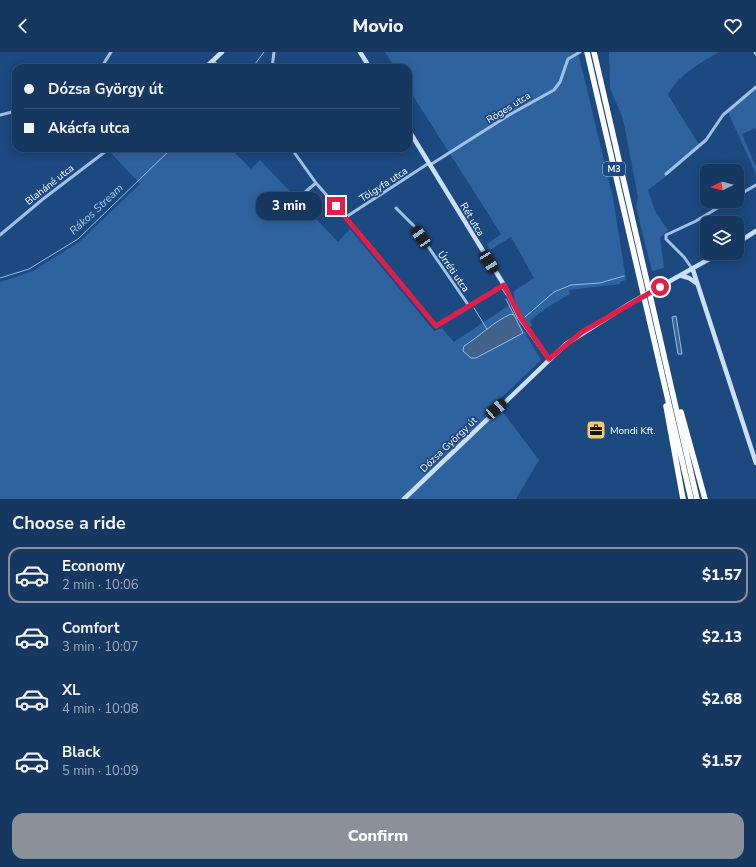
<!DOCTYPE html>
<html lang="en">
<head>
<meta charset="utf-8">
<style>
	body { margin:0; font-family:"Nunito Sans",sans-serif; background:#224269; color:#f1f3f6; height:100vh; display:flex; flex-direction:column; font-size:15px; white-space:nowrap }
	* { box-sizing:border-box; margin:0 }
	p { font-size:13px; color:#9dacbd }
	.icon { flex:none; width:22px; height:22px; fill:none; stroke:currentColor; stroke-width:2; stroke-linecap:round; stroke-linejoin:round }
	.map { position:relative; height:447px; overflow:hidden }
	.side { display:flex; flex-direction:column; background:#153760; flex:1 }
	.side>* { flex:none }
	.guide { position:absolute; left:12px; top:12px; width:400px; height:88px; border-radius:12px; box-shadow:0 2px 10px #0003,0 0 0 1px #345175; display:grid; align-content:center; height:88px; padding:0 12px; background:#153760 }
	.needle { width:26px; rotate:264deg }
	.buttons { position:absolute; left:700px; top:112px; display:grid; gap:8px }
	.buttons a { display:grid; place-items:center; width:44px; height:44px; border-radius:8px; background:#153760; box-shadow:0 2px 10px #0003,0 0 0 1px #345175; font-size:20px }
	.end { position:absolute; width:18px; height:18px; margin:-9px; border:5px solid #e11d48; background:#fff; box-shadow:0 0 0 2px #fff }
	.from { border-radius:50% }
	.bubble { position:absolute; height:28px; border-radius:12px; background:#153760; box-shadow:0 2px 10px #0003,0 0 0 1px #345175; font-size:13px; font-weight:800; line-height:28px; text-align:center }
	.car { position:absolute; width:12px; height:24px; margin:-12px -6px; border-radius:5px; box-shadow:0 0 3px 1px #0007; background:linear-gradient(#222 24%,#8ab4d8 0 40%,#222 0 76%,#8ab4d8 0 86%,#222 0) }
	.guide b { display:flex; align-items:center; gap:14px; height:38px; font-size:15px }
	.guide b+b { border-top:1px solid #345175 }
	.guide i { width:10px; height:10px; background:#f1f3f6 }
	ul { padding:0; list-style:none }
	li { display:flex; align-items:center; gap:12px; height:56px; margin:0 8px 6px; padding:0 4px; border:2px solid transparent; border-radius:12px }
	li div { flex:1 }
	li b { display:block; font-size:15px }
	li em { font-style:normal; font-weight:800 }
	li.on { border-color:#8c9099 }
	li>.icon { width:36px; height:36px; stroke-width:1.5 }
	h2 { padding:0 12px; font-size:18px; line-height:48px }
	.button { display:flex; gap:8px; margin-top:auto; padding:8px 12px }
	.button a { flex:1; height:46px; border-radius:12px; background:#8c9099; color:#fff; font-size:16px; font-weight:800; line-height:46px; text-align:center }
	header { display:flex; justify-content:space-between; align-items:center; height:52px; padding:0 12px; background:#153760; font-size:18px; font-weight:800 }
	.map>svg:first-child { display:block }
	.green { fill:#2f639f }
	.water { fill:#41628b; stroke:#93bdeb }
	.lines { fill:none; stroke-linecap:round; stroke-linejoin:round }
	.stream { stroke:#93bdeb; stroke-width:1 }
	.street { stroke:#a0c2e9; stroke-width:3 }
	.secondary { stroke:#cbdff7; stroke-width:4.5 }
	.highway { stroke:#fff; stroke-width:5.5 }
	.route { stroke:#e11d48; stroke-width:5 }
	.labels { text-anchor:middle; stroke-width:3.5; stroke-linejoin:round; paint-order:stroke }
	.shield { fill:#1c4980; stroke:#bbc8d9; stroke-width:1 }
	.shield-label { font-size:9px; font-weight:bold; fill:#fff }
	.street-label { font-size:10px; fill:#fff; stroke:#1c4980 }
	.poi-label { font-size:10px; fill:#fff; stroke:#1c4980; text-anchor:start }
	.water-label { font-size:11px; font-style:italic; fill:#abccf1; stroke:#1c4980 }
</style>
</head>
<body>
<header><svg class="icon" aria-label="back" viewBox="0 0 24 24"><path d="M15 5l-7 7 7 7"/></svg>Movio<svg class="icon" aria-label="heart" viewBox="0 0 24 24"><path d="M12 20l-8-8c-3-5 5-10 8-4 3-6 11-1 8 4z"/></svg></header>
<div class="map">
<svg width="756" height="447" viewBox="0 0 756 447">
	<rect width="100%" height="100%" fill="#1c4980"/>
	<path class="green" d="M 385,0 L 578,0 L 613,146 L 626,228 L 620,230 L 620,232 L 569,238 L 570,242 L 546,256 L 530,269 L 532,274 L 528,274 C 521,265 512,248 514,239 L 534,226 L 511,185 L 490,198 L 487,192 L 501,182 L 408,36 L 408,16 L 395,16 Z
		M 609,0 L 719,0 C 699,12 679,22 668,43 L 698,91 L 700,91 L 695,97 L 665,121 L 666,124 L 648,138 L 655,159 L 668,178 L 660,186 L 664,216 L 652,219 L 636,155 L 638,145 L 623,67 L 610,36 Z
		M 756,36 L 756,76 L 742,82 L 756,115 L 756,122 L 728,60 Z
		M 116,96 L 230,96 L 251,117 L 260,108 L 338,190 L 350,177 L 434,279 L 442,276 L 454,290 L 509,253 L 541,308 L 496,351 L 539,408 L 516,447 L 0,447 L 0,230 L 33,219 L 79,190 L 140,132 L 111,101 Z"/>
	<path class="water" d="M 511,262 L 514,263 L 523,281 L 476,306 L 471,306 L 463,299 L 464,294 C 480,284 493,270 511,262 Z
		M 676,264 L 682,302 L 678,302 L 672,265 Z"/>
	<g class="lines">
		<path class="stream" d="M 252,16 L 264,0
			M 0,226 L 29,217 L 78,187 L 172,96
			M 502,237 L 506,243
			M 506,247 L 514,263
			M 474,256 L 487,277
			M 525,265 L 554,240 L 571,233 L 600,231 L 624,224"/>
		<path class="street" d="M 755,0 L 756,2
			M 213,9 L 220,16
			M 101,16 L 111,0
			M 272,16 L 274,0
			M 0,63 L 16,59
			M 291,96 L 316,131 L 372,196 L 436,274 L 504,233
			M 430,113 L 509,63 L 554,38 L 560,30 L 568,7 L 580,0
			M 666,122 L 706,88 L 723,63 L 756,35
			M 737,144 L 756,133
			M 299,145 L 316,131
			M 396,156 L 414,174 L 469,254
			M 346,165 L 429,111
			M 0,183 L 43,147 L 110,96
			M 693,218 L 684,205 L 666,187 L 666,183 L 696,169 L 729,149"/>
		<path class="secondary" d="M 360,0 L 370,16
			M 205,16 L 222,0
			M 408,77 L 504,233 L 519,265 L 549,307
			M 737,191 L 756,179
			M 693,218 L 756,411
			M 682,224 L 689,226 L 696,231
			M 404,447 L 566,292 L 629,252 L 720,201"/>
		<path class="highway" d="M 587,0 L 691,447
			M 594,0 L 697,447
			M 666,354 L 683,447
			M 681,360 L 705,447"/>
	</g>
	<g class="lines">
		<path class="route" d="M 336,154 L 436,274 L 504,233 L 520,265 L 549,307 L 582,280 L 660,235"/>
	</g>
	<defs>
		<symbol id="office-square" viewBox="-11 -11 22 22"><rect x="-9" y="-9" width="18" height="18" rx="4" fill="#facb5e" stroke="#1c4980"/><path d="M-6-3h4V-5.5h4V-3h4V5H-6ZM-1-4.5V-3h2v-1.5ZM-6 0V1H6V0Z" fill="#111"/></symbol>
	</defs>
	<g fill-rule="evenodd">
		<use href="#office-square" x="585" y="367" width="22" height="22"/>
	</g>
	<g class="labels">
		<rect class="shield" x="603" y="110" width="22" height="14" rx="3"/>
		<g class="shield-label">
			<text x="614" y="120">M3</text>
		</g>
		<g class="street-label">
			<text transform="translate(508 55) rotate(-32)" y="4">Röges utca</text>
			<text transform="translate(49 132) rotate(-38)" y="4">Blaháné utca</text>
			<text transform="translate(383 132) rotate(-33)" y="4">Tölgyfa utca</text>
			<text transform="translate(473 167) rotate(59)" y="4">Rét utca</text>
			<text transform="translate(454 219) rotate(55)" y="4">Úrréti utca</text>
			<text transform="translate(448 392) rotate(-44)" y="4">Dózsa György út</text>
		</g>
		<g class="poi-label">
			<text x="610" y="382">Mondi Kft.</text>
		</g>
		<g class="water-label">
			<text transform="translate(96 157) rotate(-43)" y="4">Rákos Stream</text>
		</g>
	</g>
</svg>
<div class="buttons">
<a><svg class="needle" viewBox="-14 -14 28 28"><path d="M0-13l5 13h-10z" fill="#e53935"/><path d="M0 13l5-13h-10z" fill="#9dacbd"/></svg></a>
<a><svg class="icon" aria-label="layers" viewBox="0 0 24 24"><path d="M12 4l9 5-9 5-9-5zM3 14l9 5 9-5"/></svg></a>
</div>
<i class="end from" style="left:660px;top:235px"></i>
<i class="end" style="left:336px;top:154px"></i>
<div class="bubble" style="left:256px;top:140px;width:66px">3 min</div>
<i class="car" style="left:421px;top:185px;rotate:325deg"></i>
<i class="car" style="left:489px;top:210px;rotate:148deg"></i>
<i class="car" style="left:496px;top:357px;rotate:49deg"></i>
<div class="guide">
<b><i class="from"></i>Dózsa György út</b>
<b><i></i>Akácfa utca</b>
</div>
</div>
<section class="side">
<h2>Choose a ride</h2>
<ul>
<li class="on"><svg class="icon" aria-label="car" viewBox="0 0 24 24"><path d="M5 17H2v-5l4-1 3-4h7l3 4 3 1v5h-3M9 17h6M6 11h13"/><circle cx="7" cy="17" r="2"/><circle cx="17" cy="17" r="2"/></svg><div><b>Economy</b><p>2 min · 10:06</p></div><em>$1.57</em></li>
<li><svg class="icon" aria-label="car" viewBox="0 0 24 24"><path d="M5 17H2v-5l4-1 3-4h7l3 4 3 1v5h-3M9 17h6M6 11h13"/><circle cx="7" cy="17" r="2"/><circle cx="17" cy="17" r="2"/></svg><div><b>Comfort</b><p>3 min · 10:07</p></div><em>$2.13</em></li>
<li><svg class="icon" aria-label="car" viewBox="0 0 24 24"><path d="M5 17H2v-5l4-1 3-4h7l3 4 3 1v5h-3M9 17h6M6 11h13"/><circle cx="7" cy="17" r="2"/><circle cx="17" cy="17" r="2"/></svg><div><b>XL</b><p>4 min · 10:08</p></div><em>$2.68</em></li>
<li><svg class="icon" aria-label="car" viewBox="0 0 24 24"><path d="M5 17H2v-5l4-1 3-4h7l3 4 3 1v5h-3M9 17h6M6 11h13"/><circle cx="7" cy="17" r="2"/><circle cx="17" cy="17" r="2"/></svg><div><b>Black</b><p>5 min · 10:09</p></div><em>$1.57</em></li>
</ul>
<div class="button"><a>Confirm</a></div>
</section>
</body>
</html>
